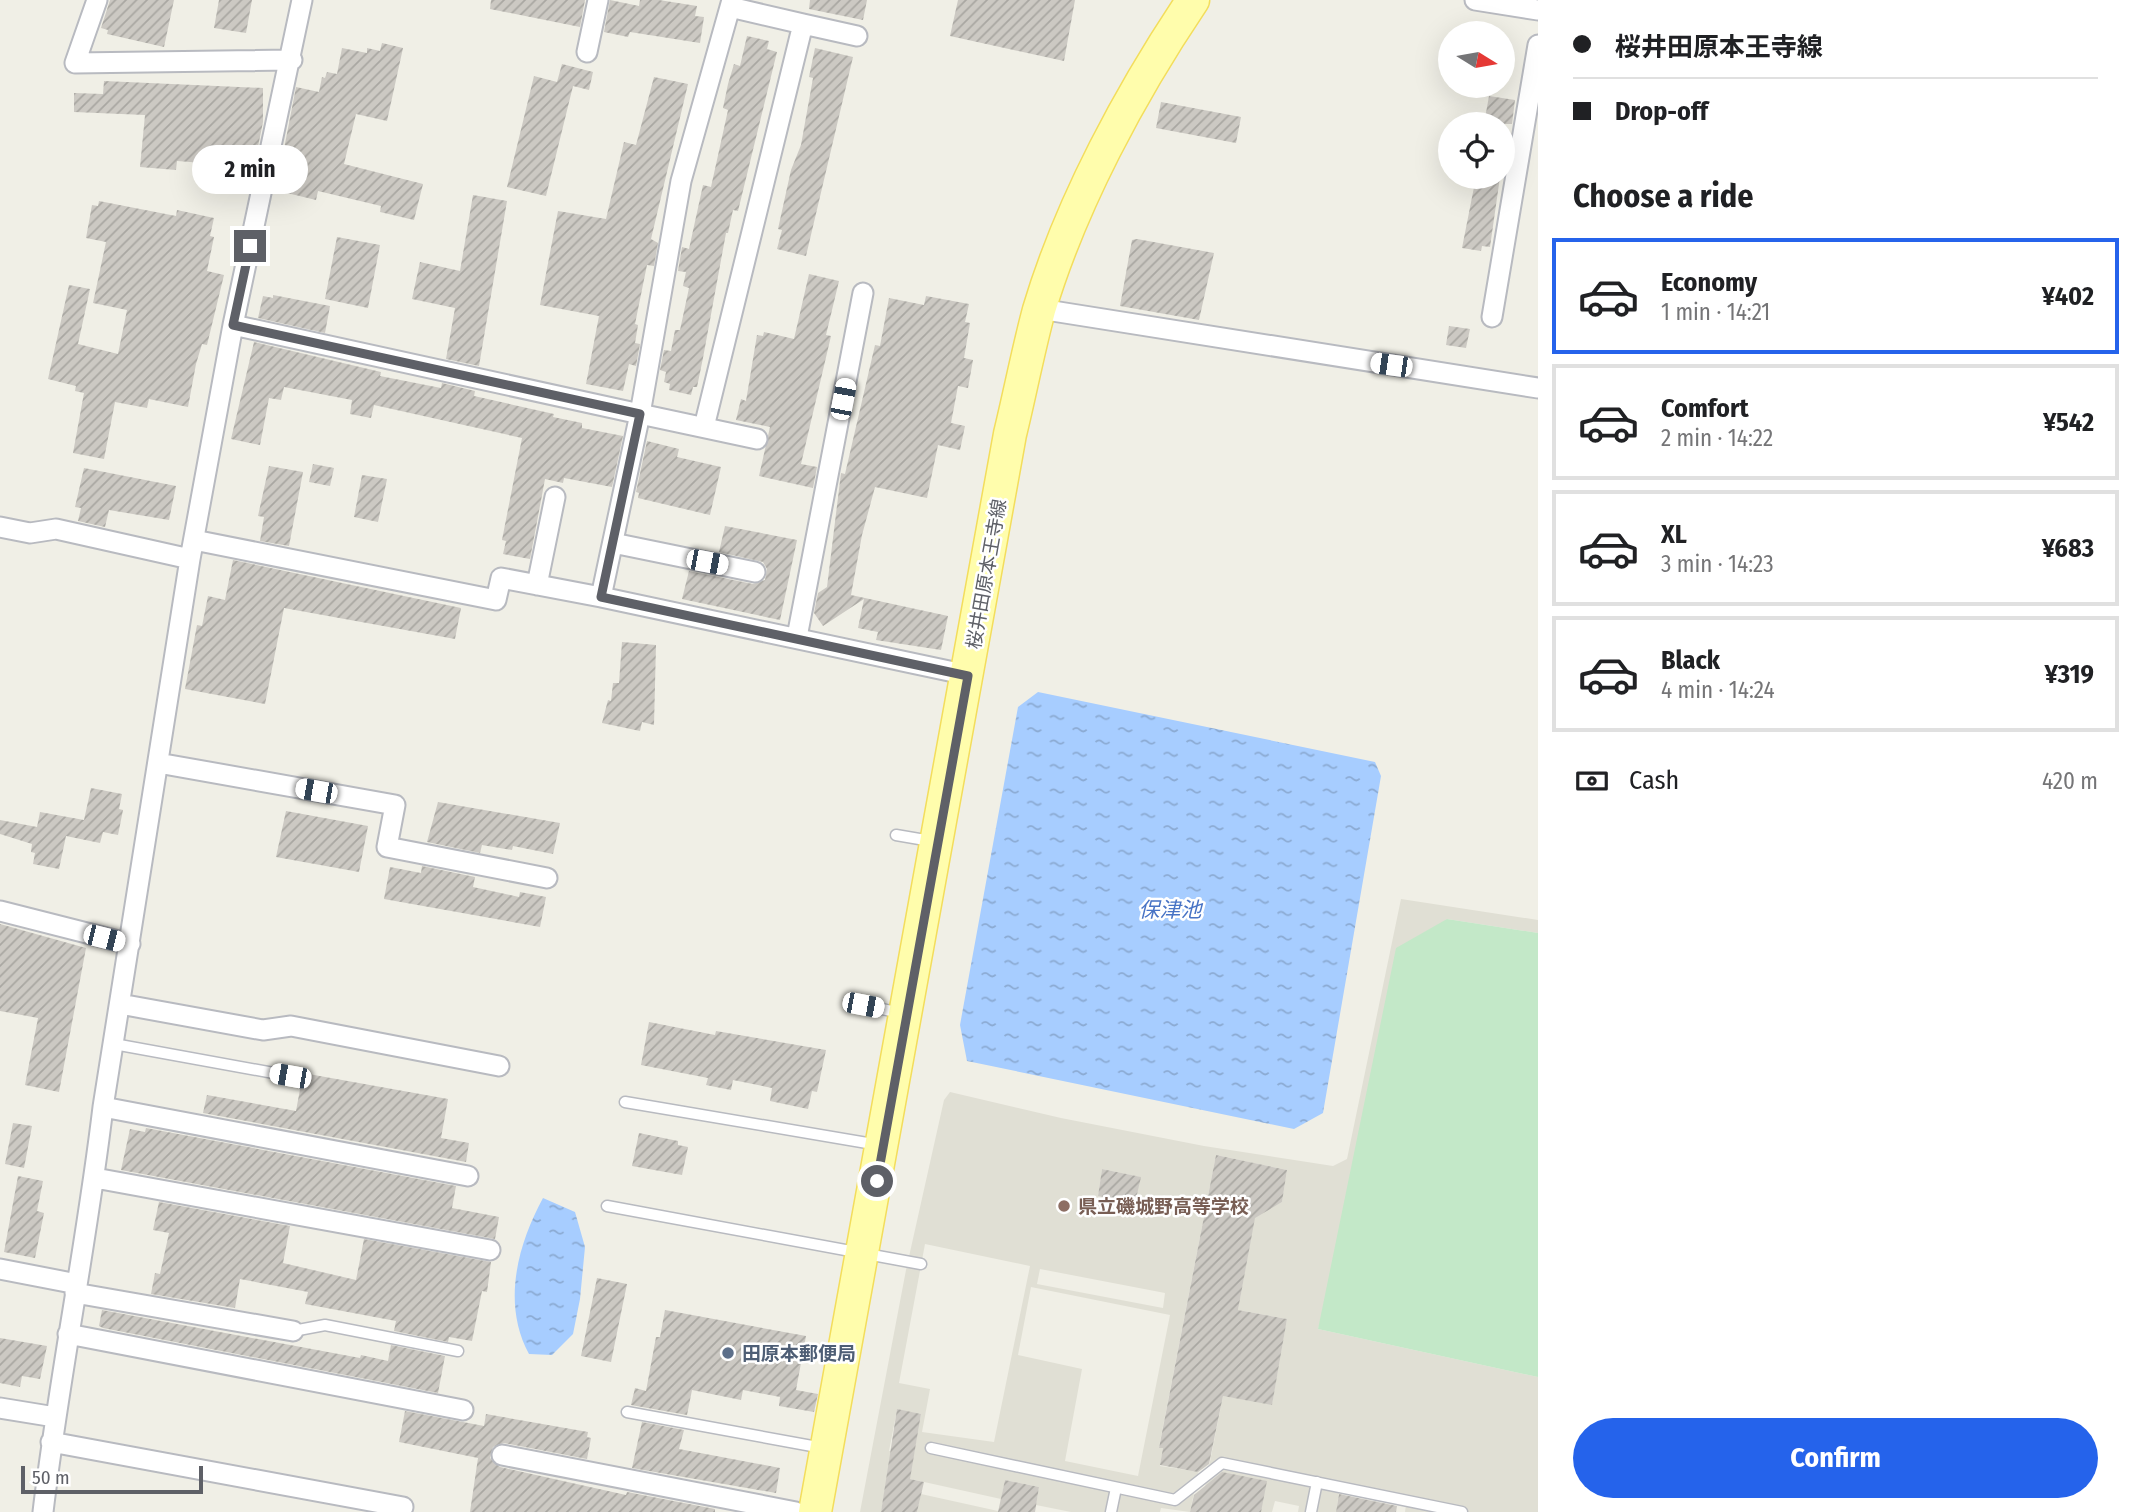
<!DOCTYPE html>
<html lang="en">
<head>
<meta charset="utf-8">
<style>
	body { margin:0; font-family:"Fira Sans Condensed","Noto Sans JP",sans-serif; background:#f6f6f6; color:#202124; height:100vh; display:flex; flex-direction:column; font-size:26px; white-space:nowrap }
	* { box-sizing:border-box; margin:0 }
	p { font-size:23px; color:#757577 }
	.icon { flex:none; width:38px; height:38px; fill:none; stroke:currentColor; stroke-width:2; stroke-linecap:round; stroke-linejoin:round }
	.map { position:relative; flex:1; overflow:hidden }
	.details { display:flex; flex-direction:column; background:#fff; width:595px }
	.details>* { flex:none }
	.banner { display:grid; align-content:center; height:154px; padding:0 35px; background:#fff }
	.needle { width:46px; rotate:101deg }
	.tools { position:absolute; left:1438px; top:21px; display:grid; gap:14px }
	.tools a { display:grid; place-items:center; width:77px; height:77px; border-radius:50%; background:#fff; box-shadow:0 7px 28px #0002; font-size:35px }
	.scale { position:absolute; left:21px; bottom:18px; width:182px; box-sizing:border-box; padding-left:7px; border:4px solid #5e6067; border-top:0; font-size:19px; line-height:24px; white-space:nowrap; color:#5e6067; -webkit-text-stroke:5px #fff; paint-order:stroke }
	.end { position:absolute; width:32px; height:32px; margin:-16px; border:9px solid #5e6067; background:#fff; box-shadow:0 0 0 4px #fff }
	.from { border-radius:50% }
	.bubble { position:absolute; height:49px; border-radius:24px; background:#fff; box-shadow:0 7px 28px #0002; font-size:23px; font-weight:700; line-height:49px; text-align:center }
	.car { position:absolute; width:21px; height:42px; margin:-21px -10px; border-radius:9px; box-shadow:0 0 5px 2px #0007; background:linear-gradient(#fff 24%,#345 0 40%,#fff 0 76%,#345 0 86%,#fff 0) }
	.banner b { display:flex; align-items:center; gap:24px; height:66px; font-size:26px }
	.banner b+b { border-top:2px solid #e0e0e0 }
	.banner i { width:18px; height:18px; background:#202124 }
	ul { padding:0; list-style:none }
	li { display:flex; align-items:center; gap:21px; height:116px; margin:0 14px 10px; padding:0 21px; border:4px solid #e0e0e0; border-radius:0px }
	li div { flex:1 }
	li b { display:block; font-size:26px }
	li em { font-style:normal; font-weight:700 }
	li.selected { border-color:#2563eb }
	li>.icon { width:63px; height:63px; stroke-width:1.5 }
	h2 { padding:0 35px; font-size:32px; line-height:84px }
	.pay { display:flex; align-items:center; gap:18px; height:77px; padding:0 35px; font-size:26px }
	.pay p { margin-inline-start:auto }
	.button { display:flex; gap:14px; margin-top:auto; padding:14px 35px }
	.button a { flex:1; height:80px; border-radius:42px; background:#2563eb; color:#fff; font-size:28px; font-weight:700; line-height:80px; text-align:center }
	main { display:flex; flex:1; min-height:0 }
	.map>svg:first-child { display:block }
	.education { fill:#e0dfd4; fill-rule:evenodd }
	.green { fill:#c3e8c8 }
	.water { fill:url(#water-ripples) }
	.building { fill:url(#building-hatch) }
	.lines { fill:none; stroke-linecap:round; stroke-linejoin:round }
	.lane-casing { stroke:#b8bac0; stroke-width:13 }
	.street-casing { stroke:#b8bac0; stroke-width:23 }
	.primary-casing { stroke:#f3dd5c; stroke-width:35 }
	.lane { stroke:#fff; stroke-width:10 }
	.street { stroke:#fff; stroke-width:19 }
	.primary { stroke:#fffdac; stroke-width:32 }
	.route { stroke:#5e6067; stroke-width:9 }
	.education-dot { fill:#8d6e63; stroke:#fff; stroke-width:2.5 }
	.service-dot { fill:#5c6f8a; stroke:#fff; stroke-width:2.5 }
	.labels { text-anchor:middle; stroke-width:5; stroke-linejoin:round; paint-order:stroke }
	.street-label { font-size:19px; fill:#5e6067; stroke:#fff }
	.education-label { font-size:19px; font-weight:bold; fill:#785e54; stroke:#fff; text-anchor:start }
	.service-label { font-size:19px; font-weight:bold; fill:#4e5e75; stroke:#fff; text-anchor:start }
	.water-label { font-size:21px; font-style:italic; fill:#4773c5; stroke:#fff }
</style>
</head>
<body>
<main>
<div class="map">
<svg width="1538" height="1512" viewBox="0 0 1538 1512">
	<defs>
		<pattern id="water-ripples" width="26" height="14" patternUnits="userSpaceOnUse" patternTransform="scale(1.75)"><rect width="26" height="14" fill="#a7cdff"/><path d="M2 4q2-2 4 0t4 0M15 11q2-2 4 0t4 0" fill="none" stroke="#8baad2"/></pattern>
		<pattern id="building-hatch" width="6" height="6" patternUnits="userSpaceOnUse" patternTransform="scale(1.75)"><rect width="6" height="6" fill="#ccc9c3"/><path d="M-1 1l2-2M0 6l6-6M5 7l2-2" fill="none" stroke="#a9a7a2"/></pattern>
	</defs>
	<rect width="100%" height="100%" fill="#f0efe6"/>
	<path class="education" d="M 1401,899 L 1538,920 L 1538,933 L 1447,919 L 1318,1329 L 1538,1377 L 1538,1512 L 1405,1512 L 1406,1505 L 1339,1492 L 1336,1512 L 1298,1512 L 1299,1506 L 1275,1501 L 1272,1512 L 1200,1512 L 1223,1396 L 1272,1404 L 1287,1319 L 1238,1310 L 1255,1215 L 1282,1202 L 1287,1170 L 1216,1155 L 1159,1447 L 1163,1448 L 1160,1466 L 1187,1470 L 1191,1453 L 1202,1454 L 1190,1512 L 1161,1508 L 1160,1512 L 1071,1512 L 1036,1505 L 1039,1487 L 1005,1480 L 1001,1499 L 888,1474 L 881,1512 L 860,1512 L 906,1270 L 944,1100 L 950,1092 L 1061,1118 L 1204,1146 L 1333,1166 L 1347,1159 ZM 1102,1169 L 1140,1177 L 1135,1203 L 1098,1196 ZM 925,1244 L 1030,1266 L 994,1442 L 922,1432 L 930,1389 L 899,1383 ZM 1040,1269 L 1165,1293 L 1163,1308 L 1037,1284 ZM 1031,1287 L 1170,1315 L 1138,1476 L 1065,1461 L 1082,1369 L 1018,1355 ZM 897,1410 L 921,1414 L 914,1454 L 889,1451 Z
		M 921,1494 L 998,1511 L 998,1512 L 917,1512 Z"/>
	<path class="green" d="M 1447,919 L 1538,933 L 1538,1377 L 1318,1329 L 1396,948 Z"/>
	<path class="water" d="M 1038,692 L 1375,762 L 1381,776 L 1323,1113 L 1294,1129 L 967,1061 L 960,1025 L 1018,707 Z
		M 543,1198 L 575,1212 L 585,1247 L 580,1299 L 573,1334 L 552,1355 L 529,1354 C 502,1304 517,1246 543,1198 Z"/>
	<path class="building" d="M 110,0 L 174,0 L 164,47 L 107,34 L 108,30 L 101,28 Z
		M 219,0 L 252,0 L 246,33 L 214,28 Z
		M 491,0 L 585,0 L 580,27 L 490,9 Z
		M 610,0 L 639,6 L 640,0 L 659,0 L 697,6 L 695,16 L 704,17 L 700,43 L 630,32 L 628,37 L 604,32 Z
		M 810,0 L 867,0 L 863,20 L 809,9 Z
		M 958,0 L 1075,0 L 1064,61 L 950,36 Z
		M 747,36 L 769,41 L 767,49 L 777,52 L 738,211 L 733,210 L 728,233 L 726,233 L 703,358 L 697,387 L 693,387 L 691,395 L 669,390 L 670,384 L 664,382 L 666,372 L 660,370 L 664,350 L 671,351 L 675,330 L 680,330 L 689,288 L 683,286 L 686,272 L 678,271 L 682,247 L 689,249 L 703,185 L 711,187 L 728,110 L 723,108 L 728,84 L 734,64 L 740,66 Z
		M 382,43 L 403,48 L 387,121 L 356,114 L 344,164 L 423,184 L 414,220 L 380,212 L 381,206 L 318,191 L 316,200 L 283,192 L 284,187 L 277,185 L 296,87 L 319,92 L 322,77 L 325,78 L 327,72 L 337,74 L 342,48 L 367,53 L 367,48 L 380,51 Z
		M 815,48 L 853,57 L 806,256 L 777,249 L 782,230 L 778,229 L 791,170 L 801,145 L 813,78 L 809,77 Z
		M 562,64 L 593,72 L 589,90 L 573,86 L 546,196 L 507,187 L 534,76 L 557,82 Z
		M 654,77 L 688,84 L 651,239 L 658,243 L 654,266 L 647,265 L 635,324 L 638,325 L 635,343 L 640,344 L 636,366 L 629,364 L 623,391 L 586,384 L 599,316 L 540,305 L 558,211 L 606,219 L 624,142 L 636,145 Z
		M 104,81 L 263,88 L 263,122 L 251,181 L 214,177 L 216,164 L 177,161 L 176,170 L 140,167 L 145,115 L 74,112 L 74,93 L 103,94 Z
		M 1489,96 L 1515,100 L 1512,124 L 1484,124 Z
		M 1161,102 L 1241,117 L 1236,143 L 1156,128 Z
		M 1476,177 L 1500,177 L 1490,247 L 1482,246 L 1481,251 L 1462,248 Z
		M 473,195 L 507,201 L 479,366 L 446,359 L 455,308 L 412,299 L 420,262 L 460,271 Z
		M 99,201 L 176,216 L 177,210 L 214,218 L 210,236 L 214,237 L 207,271 L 224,275 L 207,345 L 202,344 L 196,364 L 188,407 L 149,399 L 147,408 L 115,402 L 104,459 L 73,453 L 84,393 L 75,391 L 76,386 L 48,379 L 69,285 L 90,289 L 78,344 L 118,354 L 127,310 L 93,303 L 106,242 L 86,238 L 92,205 L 98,206 Z
		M 337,237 L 380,245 L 368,308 L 325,299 Z
		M 1137,239 L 1214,253 L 1199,320 L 1120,306 L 1132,240 Z
		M 809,274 L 839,281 L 826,335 L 831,336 L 801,464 L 817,467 L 813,488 L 759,476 L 770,427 L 736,420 L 741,399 L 746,401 L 757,335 L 763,336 L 764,332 L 794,339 Z
		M 273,295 L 330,306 L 325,333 L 258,318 L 263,296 L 273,298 Z
		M 926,296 L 969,304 L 965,322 L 970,323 L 964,358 L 973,360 L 968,388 L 958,386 L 951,423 L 965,426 L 960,450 L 938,445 L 927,498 L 875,487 L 862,535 L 851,595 L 948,616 L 941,650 L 876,640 L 878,632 L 858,628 L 864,599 L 823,626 L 814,613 L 818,593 L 827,587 L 841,473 L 845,474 L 875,345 L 880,346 L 889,298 L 924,305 Z
		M 1449,326 L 1470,329 L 1466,348 L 1446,345 Z
		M 254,342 L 381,372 L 380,376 L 441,388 L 442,383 L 475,391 L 474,396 L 554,414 L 553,417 L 582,423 L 582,428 L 623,436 L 612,487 L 564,478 L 563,483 L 545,479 L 530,559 L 503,554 L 506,541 L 502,540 L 522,438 L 374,405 L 371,418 L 350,414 L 352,400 L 284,387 L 281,400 L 269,398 L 260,445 L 231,439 Z
		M 647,441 L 679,449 L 677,457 L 721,467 L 710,515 L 638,498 L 639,493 L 636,492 Z
		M 313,464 L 334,468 L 330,486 L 309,482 Z
		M 269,466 L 303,472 L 289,546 L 260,541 L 264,517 L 258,516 Z
		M 84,468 L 176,486 L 169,520 L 109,510 L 105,527 L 78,521 L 81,508 L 75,507 Z
		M 362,475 L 387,479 L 378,522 L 354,517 Z
		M 725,526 L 797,540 L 780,620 L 682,599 L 689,571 L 753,584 L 765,580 L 767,569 L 763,562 L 719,552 Z
		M 233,560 L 461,608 L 455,639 L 284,608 L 265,704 L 185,689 L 197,625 L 202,626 L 208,596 L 225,600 Z
		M 622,642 L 656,645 L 654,725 L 642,722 L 640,731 L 602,723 L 608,700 L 611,701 L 613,683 L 619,683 Z
		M 91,788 L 122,794 L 119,809 L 123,810 L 118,835 L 103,832 L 100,843 L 66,836 L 59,869 L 33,864 L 35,853 L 31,852 L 32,844 L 0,834 L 0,820 L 37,827 L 40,812 L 84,820 Z
		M 438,802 L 560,823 L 553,854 L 513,846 L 512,850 L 482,845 L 480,853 L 427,842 Z
		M 286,811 L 368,826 L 359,872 L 276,857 Z
		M 422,866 L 475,877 L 473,887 L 519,897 L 520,892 L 546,897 L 540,927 L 384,899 L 390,867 L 421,873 Z
		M 0,924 L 86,948 L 59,1092 L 25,1085 L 38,1018 L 0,1011 Z
		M 649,1022 L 715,1035 L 716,1031 L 826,1050 L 817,1092 L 812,1091 L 808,1109 L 770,1101 L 772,1088 L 733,1080 L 731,1090 L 706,1085 L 708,1078 L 641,1065 Z
		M 303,1073 L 448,1099 L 441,1138 L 469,1143 L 466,1162 L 203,1113 L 207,1095 L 296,1111 Z
		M 13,1123 L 32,1126 L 24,1168 L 5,1164 Z
		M 146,1128 L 456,1186 L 452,1208 L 499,1217 L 495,1239 L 121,1170 L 130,1129 L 145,1132 Z
		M 639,1133 L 678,1141 L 678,1145 L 688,1147 L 682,1175 L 632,1166 Z
		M 1216,1155 L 1287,1170 L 1282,1202 L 1255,1218 L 1238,1310 L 1287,1319 L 1272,1405 L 1223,1396 L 1209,1464 L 1198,1472 L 1160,1465 L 1163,1448 L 1159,1448 Z
		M 1102,1169 L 1141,1177 L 1135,1203 L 1098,1196 Z
		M 18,1176 L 43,1181 L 37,1211 L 44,1213 L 35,1258 L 4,1252 Z
		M 159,1202 L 290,1226 L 283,1263 L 356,1280 L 364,1239 L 491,1262 L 487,1292 L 482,1291 L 472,1341 L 449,1337 L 448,1342 L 394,1331 L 396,1321 L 305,1304 L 308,1292 L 240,1279 L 235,1308 L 151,1294 L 155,1273 L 160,1274 L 169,1233 L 153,1230 Z
		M 597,1278 L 627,1284 L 611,1362 L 581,1356 Z
		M 102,1310 L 360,1358 L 361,1355 L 388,1361 L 391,1345 L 445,1356 L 438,1393 L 103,1328 L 99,1326 Z
		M 665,1310 L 806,1336 L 796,1390 L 818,1394 L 814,1412 L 779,1406 L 780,1397 L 743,1390 L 741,1400 L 692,1390 L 687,1415 L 631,1405 L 635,1388 L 646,1391 L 656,1337 L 660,1337 Z
		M 0,1338 L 47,1346 L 40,1379 L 22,1376 L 20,1387 L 0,1383 Z
		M 897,1409 L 921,1414 L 910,1479 L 924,1482 L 917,1512 L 881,1512 Z
		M 405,1411 L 484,1426 L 486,1414 L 588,1432 L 587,1437 L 591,1438 L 587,1459 L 504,1443 L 493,1447 L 490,1458 L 500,1467 L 626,1495 L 627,1492 L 715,1509 L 715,1512 L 470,1512 L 478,1458 L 399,1442 Z
		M 642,1422 L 684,1430 L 679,1449 L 780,1468 L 776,1493 L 632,1468 Z
		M 1222,1472 L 1267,1481 L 1261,1512 L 1190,1512 L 1194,1495 Z
		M 1005,1480 L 1039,1487 L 1035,1512 L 998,1512 Z
		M 1339,1494 L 1397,1506 L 1396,1512 L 1336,1512 Z"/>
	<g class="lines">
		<defs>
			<path id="lane" d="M 896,835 L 931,841
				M 863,1005 L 901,1013
				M 114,1044 L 290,1076
				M 625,1102 L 879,1145
				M 607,1206 L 921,1264
				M 293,1331 L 325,1325 L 458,1351
				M 627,1412 L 823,1448
				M 931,1448 L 1175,1500 L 1222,1463 L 1462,1512
				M 1111,1512 L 1116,1488
				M 1311,1512 L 1317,1482"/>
			<path id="street" d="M 97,0 L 75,63 L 292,60
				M 732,0 L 681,181 L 640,414 L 757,439
				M 1475,0 L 1538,10
				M 803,24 L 857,36
				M 587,52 L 598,0
				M 1040,309 L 1538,388
				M 1492,317 L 1538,45
				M 233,325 L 640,414 L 601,597 L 968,675
				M 704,427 L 803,24 L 730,7
				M 0,527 L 30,533 L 56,529 L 190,559
				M 194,540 L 496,600 L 501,578 L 601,597
				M 613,543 L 755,572
				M 537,585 L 555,497
				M 797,637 L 863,293
				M 158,763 L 395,805 L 387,847 L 547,878
				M 0,911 L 130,944
				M 120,1004 L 263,1030 L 291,1026 L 499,1066
				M 103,1107 L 468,1176
				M 95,1178 L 490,1250
				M 0,1269 L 77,1284
				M 75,1293 L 293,1331
				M 68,1334 L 463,1410
				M 0,1408 L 55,1417
				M 51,1442 L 403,1507
				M 502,1455 L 796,1512
				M 43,1512 C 59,1377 87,1243 103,1107 L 190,559 L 233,325 L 302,0"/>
			<path id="primary" d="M 815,1512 L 1010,434 C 1020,393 1028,351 1039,310 C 1071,203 1131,92 1193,0"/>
		</defs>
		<use href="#lane" class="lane-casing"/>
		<use href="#street" class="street-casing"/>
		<use href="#primary" class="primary-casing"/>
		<use href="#lane" class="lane"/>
		<use href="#street" class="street"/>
		<use href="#primary" class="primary"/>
	</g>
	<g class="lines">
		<path class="route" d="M 250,246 L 233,325 L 640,414 L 601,597 L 968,676 L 877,1181"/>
	</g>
	<circle class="education-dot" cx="1064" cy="1206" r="7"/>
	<circle class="service-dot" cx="728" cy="1353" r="7"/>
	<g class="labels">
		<g class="street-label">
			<text transform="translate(986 574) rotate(-80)" y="7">桜井田原本王寺線</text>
		</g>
		<g class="education-label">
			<text x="1078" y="1213">県立磯城野高等学校</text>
		</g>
		<g class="service-label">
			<text x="742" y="1360">田原本郵便局</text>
		</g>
		<g class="water-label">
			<text x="1170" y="917">保津池</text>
		</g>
	</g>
</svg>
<div class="tools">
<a><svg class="needle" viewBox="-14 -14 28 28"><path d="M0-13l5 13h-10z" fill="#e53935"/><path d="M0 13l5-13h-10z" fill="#757577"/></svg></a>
<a><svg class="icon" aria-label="locate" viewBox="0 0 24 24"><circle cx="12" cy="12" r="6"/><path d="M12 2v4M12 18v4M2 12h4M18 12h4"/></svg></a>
</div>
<div class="scale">50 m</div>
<i class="end from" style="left:877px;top:1181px"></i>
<i class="end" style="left:250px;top:246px"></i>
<div class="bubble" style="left:192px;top:145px;width:116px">2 min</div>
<i class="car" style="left:1391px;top:365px;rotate:278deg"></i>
<i class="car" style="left:843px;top:399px;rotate:11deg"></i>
<i class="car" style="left:707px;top:562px;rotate:101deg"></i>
<i class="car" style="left:316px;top:791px;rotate:280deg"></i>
<i class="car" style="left:104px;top:938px;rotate:104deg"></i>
<i class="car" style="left:863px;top:1005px;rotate:101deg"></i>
<i class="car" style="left:290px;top:1076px;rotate:280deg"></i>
</div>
<section class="details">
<div class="banner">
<b><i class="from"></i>桜井田原本王寺線</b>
<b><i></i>Drop-off</b>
</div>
<h2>Choose a ride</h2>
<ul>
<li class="selected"><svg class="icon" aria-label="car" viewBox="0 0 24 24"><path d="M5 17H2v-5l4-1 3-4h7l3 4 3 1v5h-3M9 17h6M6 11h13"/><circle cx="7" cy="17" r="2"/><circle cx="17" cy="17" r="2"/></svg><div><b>Economy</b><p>1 min · 14:21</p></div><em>¥402</em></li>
<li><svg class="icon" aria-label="car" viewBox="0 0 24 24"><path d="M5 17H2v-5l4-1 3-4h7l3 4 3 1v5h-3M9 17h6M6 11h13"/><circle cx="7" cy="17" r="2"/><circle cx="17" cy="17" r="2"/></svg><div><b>Comfort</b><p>2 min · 14:22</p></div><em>¥542</em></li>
<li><svg class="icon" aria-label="car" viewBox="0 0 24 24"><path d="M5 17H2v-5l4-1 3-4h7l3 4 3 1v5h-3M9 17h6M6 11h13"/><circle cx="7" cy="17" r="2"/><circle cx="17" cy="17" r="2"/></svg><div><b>XL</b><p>3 min · 14:23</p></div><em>¥683</em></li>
<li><svg class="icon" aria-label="car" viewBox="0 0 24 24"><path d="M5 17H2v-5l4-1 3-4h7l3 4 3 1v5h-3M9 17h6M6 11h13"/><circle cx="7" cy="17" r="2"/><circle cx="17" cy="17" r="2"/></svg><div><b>Black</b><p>4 min · 14:24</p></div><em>¥319</em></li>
</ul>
<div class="pay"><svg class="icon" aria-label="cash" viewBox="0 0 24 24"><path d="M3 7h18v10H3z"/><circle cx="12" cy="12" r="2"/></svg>Cash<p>420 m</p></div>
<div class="button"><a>Confirm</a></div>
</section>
</main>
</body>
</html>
